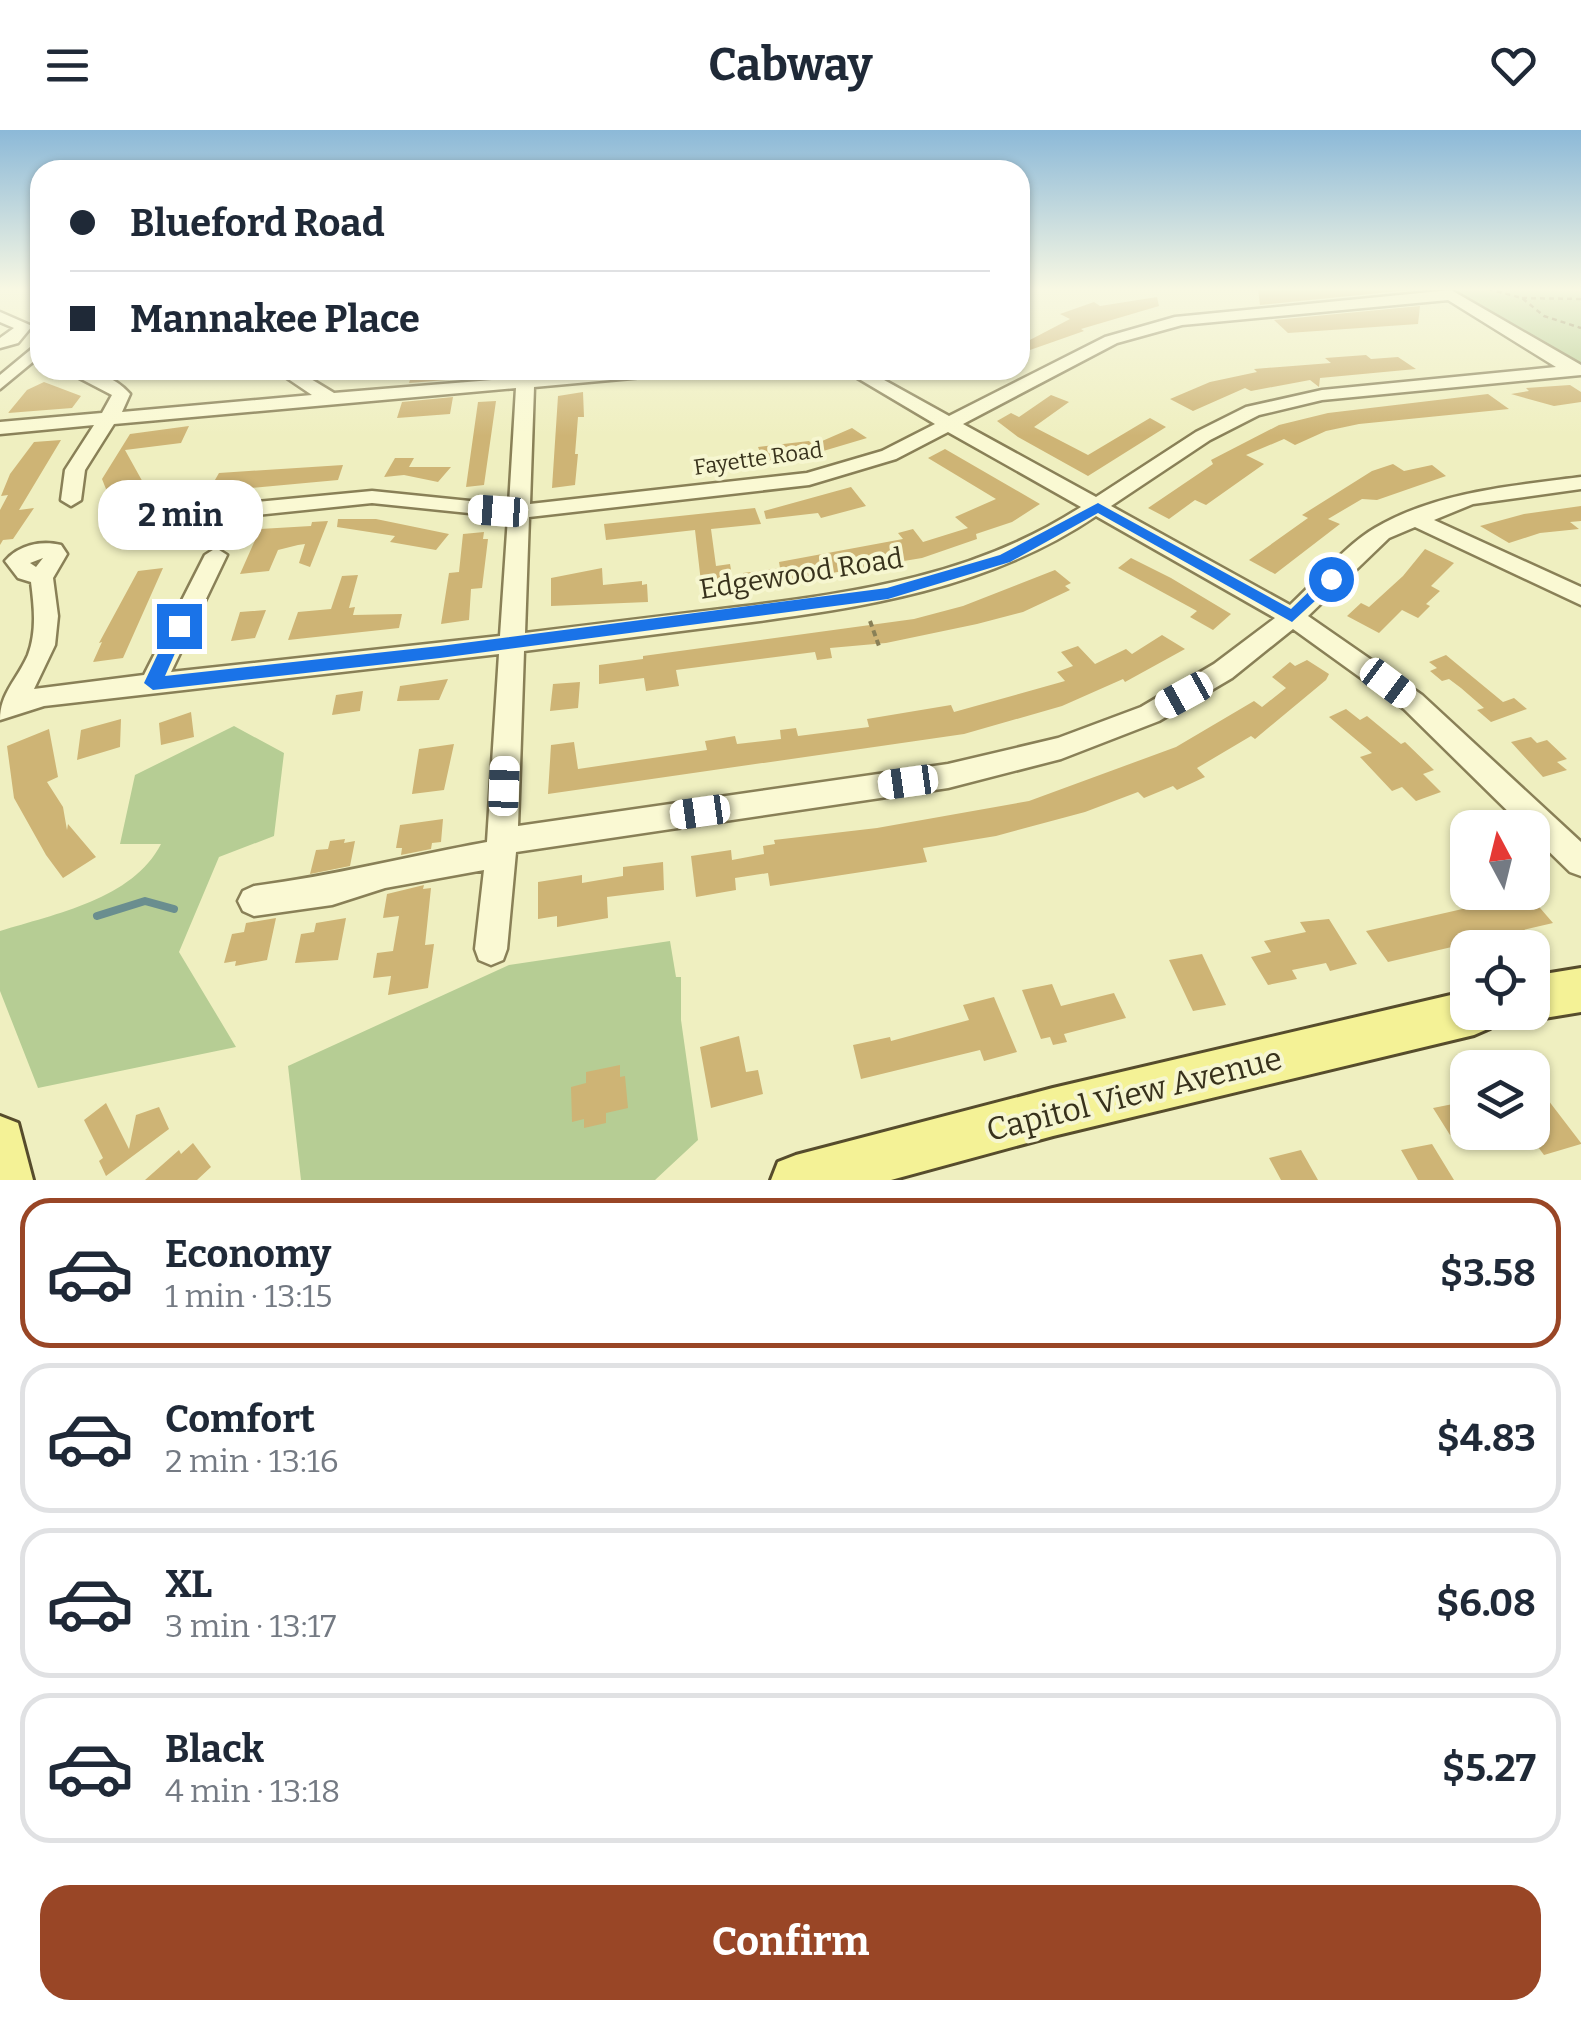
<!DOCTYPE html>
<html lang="en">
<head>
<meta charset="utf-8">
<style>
	body { margin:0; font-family:Bitter,serif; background:#f6f6f7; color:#1f2937; height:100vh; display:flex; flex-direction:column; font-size:38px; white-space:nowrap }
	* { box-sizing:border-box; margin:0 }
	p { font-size:32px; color:#747a83 }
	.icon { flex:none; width:55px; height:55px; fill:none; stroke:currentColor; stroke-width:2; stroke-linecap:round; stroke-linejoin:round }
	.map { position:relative; height:1050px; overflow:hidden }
	.drawer { display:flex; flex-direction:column; background:#fff; flex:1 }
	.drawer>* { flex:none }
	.top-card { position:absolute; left:30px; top:30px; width:1000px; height:220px; border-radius:30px; box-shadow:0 2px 8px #0004; display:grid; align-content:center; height:220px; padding:0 40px; background:#fff }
	.needle { width:65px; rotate:353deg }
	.controls { position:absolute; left:1450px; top:680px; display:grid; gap:20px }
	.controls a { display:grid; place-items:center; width:100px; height:100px; border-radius:20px; background:#fff; box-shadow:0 2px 8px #0004; font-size:50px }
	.end { position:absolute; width:45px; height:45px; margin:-22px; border:12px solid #1a73e8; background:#fff; box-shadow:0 0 0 5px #fff }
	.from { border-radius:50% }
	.bubble { position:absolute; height:70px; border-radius:30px; background:#fff; box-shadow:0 2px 8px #0004; font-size:32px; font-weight:700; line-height:70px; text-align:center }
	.car { position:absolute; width:30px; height:60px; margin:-30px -15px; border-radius:12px; box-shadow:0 0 8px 2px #0007; background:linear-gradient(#fff 24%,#345 0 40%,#fff 0 76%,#345 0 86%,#fff 0) }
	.top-card b { display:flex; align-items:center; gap:35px; height:95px; font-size:38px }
	.top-card b+b { border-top:2px solid #e0e1e3 }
	.top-card i { width:25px; height:25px; background:#1f2937 }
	ul { padding:18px 0 0; list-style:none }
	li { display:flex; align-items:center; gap:30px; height:150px; margin:0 20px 15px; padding:0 20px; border:5px solid #e0e1e3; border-radius:30px }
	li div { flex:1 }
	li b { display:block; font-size:38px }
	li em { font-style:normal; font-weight:700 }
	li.active { border-color:#994626 }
	li>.icon { width:90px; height:90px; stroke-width:1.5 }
	.primary-button { display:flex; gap:20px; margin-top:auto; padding:20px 40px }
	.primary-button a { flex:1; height:115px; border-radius:30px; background:#994626; color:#fff; font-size:40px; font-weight:700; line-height:115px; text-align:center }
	header { display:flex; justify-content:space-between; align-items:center; height:130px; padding:0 40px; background:#fff; font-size:45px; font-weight:700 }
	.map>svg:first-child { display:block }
	.green { fill:#b6cd94 }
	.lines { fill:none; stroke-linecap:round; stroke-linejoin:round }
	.stream { stroke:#6a8e8f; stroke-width:8 }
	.building { fill:#ceb475 }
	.minor-casing { stroke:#898057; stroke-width:5 }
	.major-casing { stroke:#564c2c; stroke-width:6 }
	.path-far1 { stroke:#898057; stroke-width:2.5; stroke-dasharray:5 4; stroke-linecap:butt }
	.path { stroke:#898057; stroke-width:4; stroke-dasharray:6 4; stroke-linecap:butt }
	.minor { fill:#faf9d3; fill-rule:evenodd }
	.major { fill:#f4f296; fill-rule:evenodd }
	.route { fill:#1a73e8 }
	.labels { text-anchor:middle; stroke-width:8; stroke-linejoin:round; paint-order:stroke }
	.far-street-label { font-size:22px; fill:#38321c; stroke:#f6f6d0 }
	.street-label { font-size:28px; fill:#38321c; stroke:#f6f6d0 }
	.near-street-label { font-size:32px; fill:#38321c; stroke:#f6f6d0 }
</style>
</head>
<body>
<header><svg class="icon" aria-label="menu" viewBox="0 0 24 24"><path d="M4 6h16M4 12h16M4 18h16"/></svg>Cabway<svg class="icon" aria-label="heart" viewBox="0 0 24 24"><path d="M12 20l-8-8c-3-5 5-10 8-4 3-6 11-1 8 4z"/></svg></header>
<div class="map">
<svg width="1581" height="1050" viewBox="0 0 1581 1050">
	<rect width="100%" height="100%" fill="#efefc0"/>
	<path class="green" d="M 1443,159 L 1581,159 L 1581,246 L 1451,165 Z
		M 234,596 L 284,623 L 274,706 L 219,727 L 179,822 L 236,917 L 38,958 L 0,861 L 0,801 C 55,784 133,769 161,714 L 120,714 L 135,645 Z
		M 670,811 L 676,847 L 681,847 L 681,890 L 698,1010 L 655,1050 L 301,1050 L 288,936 L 509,835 Z"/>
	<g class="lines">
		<path class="stream" d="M 97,786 L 145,771 L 174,779"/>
	</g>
	<path class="building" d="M 1258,159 L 1419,159 L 1260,175 Z
		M 1157,167 L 1159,176 L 1081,199 L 1084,201 L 1030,220 L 1026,212 L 1070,189 L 1060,184 L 1094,172 L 1100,176 Z
		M 1420,176 L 1418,194 L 1288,203 L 1274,190 Z
		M 1366,225 L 1371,229 L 1398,227 L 1416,239 L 1320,248 L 1319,257 L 1310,250 L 1251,261 L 1245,258 L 1193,281 L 1170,269 L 1210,252 L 1257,242 L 1254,239 L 1331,233 L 1325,228 Z
		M 413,240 L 460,240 L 458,249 L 409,253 Z
		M 44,252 L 81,266 L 72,278 L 8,283 L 27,260 Z
		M 1570,255 L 1581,262 L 1581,272 L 1554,276 L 1511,264 L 1529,261 L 1526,258 Z
		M 583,262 L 584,287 L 578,287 L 575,324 L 578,324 L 575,355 L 552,358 L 558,266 Z
		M 1488,264 L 1509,279 L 1359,294 L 1326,301 L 1295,315 L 1284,309 L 1246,325 L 1264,334 L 1206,375 L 1195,370 L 1169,389 L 1148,378 L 1213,334 L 1211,330 L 1279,295 L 1328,283 Z
		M 1051,265 L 1069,272 L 1034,297 L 1088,325 L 1150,288 L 1166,297 L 1088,346 L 1018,307 L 997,291 L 1011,283 L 1019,287 Z
		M 453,267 L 450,284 L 397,288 L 402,272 Z
		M 496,271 L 484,355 L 466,357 L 478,272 Z
		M 189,296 L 181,313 L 125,320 L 145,356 L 108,364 L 102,349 L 130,304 Z
		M 852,298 L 867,308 L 793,330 L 765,334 L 758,317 L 809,311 L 813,315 Z
		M 61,310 L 19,380 L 34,378 L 13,409 L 3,410 L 0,415 L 0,380 L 8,365 L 1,366 L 10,344 L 34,312 Z
		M 945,319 L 1040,374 L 1012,392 L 976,404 L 977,409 L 922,428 L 747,457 L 743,443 L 780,438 L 779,432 L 903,409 L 898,403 L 913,399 L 923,412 L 968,398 L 955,387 L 996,369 L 928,328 Z
		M 395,328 L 414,328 L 409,337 L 451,337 L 438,352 L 404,345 L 384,347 Z
		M 1393,334 L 1404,341 L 1432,335 L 1446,346 L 1377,370 L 1362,369 L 1328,389 L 1340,394 L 1275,444 L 1249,430 L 1308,388 L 1302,385 L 1372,341 Z
		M 343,335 L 338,350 L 208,362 L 219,343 Z
		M 851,357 L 866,376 L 821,388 L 818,383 L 766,389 L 764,381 Z
		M 1581,376 L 1581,391 L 1570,392 L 1579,399 L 1540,403 L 1509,413 L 1480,396 L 1524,384 Z
		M 755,378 L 761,394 L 711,399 L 716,436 L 730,434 L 734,457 L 702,461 L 695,400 L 606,410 L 604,394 Z
		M 338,389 L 376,389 L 449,404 L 436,420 L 390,412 L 395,406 L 337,397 Z
		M 328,391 L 310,437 L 299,433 L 305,414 L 298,415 L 278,420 L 269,441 L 240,444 L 260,399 L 311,396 L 312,392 Z
		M 484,402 L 483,409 L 488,409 L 482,458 L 471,459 L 469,490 L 441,494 L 449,443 L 459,442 L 463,404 Z
		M 1425,419 L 1454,433 L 1431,456 L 1440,461 L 1426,474 L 1430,476 L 1418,488 L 1402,480 L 1379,503 L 1347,486 L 1361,473 L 1369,477 L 1403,446 Z
		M 1131,428 L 1171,448 L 1231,484 L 1213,500 L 1190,487 L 1197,481 L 1118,438 Z
		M 163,438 L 123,528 L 93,532 L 102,512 L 99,513 L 138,441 Z
		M 602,438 L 603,455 L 642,451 L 642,455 L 647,454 L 648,472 L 551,476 L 551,448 Z
		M 1055,440 L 1071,453 L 1065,456 L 1070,460 L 1023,482 L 977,494 L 886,513 L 830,518 L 832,528 L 817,530 L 815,522 L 676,540 L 679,556 L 646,561 L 644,548 L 599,554 L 599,535 L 643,529 L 643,526 L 914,489 L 963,476 Z
		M 358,445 L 349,478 L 355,477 L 353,485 L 402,484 L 399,498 L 288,510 L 298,482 L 331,479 L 342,446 Z
		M 266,480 L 255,508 L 231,511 L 240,482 Z
		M 1162,505 L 1185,519 L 1125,552 L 1123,549 L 1062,576 L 964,604 L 548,664 L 551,615 L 574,612 L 578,639 L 707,620 L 705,611 L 735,606 L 737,614 L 781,609 L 780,600 L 796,598 L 798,606 L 869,597 L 867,589 L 951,575 L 954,582 L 1065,551 L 1057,542 L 1073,536 L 1061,522 L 1078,516 L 1095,534 L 1126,519 L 1132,524 Z
		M 1446,525 L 1503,572 L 1514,568 L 1527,579 L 1491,592 L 1477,580 L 1484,578 L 1461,558 L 1449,549 L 1442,551 L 1430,541 L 1437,538 L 1429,532 Z
		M 1307,530 L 1329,544 L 1326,550 L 1255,609 L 1251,606 L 1197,638 L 1205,647 L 1177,660 L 1173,656 L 1144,668 L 1138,662 L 1085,682 L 996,706 L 923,718 L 927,732 L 770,756 L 768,743 L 735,748 L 736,760 L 696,767 L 691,726 L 731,720 L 732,730 L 764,724 L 763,716 L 775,714 L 774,710 L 877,698 L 1029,671 L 1176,617 L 1254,571 L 1262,577 L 1286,558 L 1272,547 L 1290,532 L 1295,536 Z
		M 448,549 L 439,570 L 397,571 L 400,556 Z
		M 580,552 L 578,578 L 550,581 L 553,554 Z
		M 363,561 L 360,581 L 332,585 L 336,565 Z
		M 1346,579 L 1360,590 L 1367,586 L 1401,614 L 1405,612 L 1434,640 L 1423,644 L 1441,662 L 1416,671 L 1402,657 L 1392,661 L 1360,627 L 1372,623 L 1329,587 Z
		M 191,582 L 194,607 L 161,615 L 159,593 Z
		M 121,589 L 120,617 L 77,630 L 81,600 Z
		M 49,599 L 58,647 L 47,652 L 63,677 L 67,700 L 68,694 L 96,727 L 63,748 L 46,725 L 14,668 L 7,616 Z
		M 1531,607 L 1537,613 L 1547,610 L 1567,629 L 1557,632 L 1567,640 L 1543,647 L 1511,612 Z
		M 454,614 L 444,660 L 412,664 L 419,619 Z
		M 443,689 L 441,712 L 432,713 L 431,719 L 401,725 L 402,718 L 396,718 L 400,695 Z
		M 345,709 L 344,713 L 355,711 L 350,736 L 310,744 L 316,720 L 328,719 L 330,711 Z
		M 663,732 L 664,760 L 607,767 L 608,788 L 557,797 L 557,786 L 538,789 L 538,752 L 582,745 L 582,753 L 623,746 L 623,737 Z
		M 424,755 L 423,759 L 431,758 L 425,815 L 434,814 L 428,858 L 388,865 L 391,846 L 373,848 L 377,823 L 393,821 L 399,786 L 383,788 L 387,764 Z
		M 1528,764 L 1553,793 L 1388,832 L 1366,801 Z
		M 276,788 L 267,830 L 235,836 L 236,831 L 224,833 L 232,804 L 244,802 L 246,793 Z
		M 346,788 L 338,830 L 295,833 L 301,804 L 314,802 L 316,793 Z
		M 1329,789 L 1357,834 L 1330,841 L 1326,833 L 1292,840 L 1297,849 L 1268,855 L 1251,827 L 1271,822 L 1264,811 L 1306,802 L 1300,792 Z
		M 1202,824 L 1226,875 L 1193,881 L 1169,830 Z
		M 1052,854 L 1061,876 L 1114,863 L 1126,888 L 1064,904 L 1067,912 L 1053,915 L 1050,907 L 1041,909 L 1022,860 Z
		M 994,867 L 1017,922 L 984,931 L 980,920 L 861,949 L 853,915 L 890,907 L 891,911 L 969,890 L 963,875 Z
		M 739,906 L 746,942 L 758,940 L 763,964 L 711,978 L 700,917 Z
		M 620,935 L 620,947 L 625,946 L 628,978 L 606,983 L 606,993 L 584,998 L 584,989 L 572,992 L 571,957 L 586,953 L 586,942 Z
		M 1532,949 L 1581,1013 L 1581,1014 L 1544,1025 L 1532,1009 Z
		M 1468,971 L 1468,1001 L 1450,1005 L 1433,978 Z
		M 106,973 L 129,1019 L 136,985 L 159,977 L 169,999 L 106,1046 L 99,1031 L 103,1028 L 84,990 Z
		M 193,1013 L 211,1037 L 197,1050 L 145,1050 L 179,1020 L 181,1024 Z
		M 1432,1014 L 1454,1050 L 1418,1050 L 1401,1020 Z
		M 1301,1020 L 1318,1050 L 1281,1050 L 1269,1028 Z"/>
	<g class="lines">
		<defs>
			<path id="minor" d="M 1451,160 L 1581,235 L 1581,245 L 1322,270 L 1259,285 L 1210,310 L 1111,376 L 1290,475 C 1315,452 1347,414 1375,398 C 1436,362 1511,356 1581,347 L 1581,359 L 1473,374 L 1434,390 L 1581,457 L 1581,475 L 1415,397 L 1389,408 L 1308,486 L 1422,565 L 1581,712 L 1581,746 L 1570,742 L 1532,705 L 1532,698 L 1525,698 L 1404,579 L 1293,499 L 1232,548 L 1159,591 L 1061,629 L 948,658 L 516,722 L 507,819 L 503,830 L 491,835 L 479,830 L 475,819 L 484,740 L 385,758 L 332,775 L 254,786 L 243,781 L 238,771 L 243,761 L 254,756 C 333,746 409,726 487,712 L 499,524 L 44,576 L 0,590 C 0,563 17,550 28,525 C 37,501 34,476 31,452 L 18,448 L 5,431 C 18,415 41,410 61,415 L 67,424 L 53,448 L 58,486 L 55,515 L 34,559 L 144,545 L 205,425 L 216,418 L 227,425 L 171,542 L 500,506 L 508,387 L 372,373 L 161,395 L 150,388 L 161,381 L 372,361 L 509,375 L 516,258 L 114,294 L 85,340 L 81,370 L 71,376 L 61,370 L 65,340 L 94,295 L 0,304 L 0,292 L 102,283 L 112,265 L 64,240 C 90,240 112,244 130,264 L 122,282 L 312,265 L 275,240 L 296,240 L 334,263 L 517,248 L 517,240 L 535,240 L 534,246 L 605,240 L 674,240 L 665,245 L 534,257 L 530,374 L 807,343 L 882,321 L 935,294 L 844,240 L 866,240 L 949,286 L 1105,207 L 1175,187 ZM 1448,170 L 1556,237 L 1322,260 L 1246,277 L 1196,302 L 1096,367 L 963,294 L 1117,213 L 1182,195 ZM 948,302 L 1081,377 C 976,445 860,462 738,477 C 667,485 596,494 525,503 L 529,387 L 809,355 L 896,329 ZM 1096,386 L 1275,488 L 1214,534 L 1141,577 L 1058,608 L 948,634 L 518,696 L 524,521 C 595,512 665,503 736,494 C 863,478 988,459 1096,386 ZM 43,428 L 36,437 L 30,433 Z
				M 0,182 L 32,196 L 18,213 L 0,218 L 0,208 L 14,198 L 0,192 Z
				M 40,212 L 40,226 L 0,259 L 0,245 Z"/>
			<path id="major" d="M 1581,838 L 1581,882 L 1532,890 L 1516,884 L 1532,882 L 1532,846 Z
				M 1468,861 L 1468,882 L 1496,882 L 1490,898 L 1474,905 L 1053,1006 L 891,1050 L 771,1050 L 778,1032 L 796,1025 L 1053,958 Z
				M 0,986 L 18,993 L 33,1050 L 0,1050 Z"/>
		</defs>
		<use href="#minor" class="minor-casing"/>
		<use href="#major" class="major-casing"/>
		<path class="path-far1" d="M 1488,159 L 1522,168 L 1544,186 L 1581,198
			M 1522,168 L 1581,169"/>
		<path class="path" d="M 207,412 L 222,398
			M 870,491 L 879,516"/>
		<use href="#minor" class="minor"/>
		<use href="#major" class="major"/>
	</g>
	<linearGradient id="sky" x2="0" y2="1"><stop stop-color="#8cb9d8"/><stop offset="0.52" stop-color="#f8f8e3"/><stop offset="1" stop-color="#f8f8e3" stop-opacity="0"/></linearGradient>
	<rect width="1581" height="306" fill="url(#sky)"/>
	<path class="route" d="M 1098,373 L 1291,479 L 1326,445 L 1339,449 L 1292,492 L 1098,383 L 1010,432 L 888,469 L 440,528 L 153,560 L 144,553 L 171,496 L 179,491 L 187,496 L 165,546 L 440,516 L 887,458 L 1000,425 Z"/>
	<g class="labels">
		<g class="far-street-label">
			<text transform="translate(758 328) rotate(-8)" y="8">Fayette Road</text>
		</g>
		<g class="street-label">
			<text transform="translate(801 443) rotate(-9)" y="10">Edgewood Road</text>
		</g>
		<g class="near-street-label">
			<text transform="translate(1134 964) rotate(-14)" y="11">Capitol View Avenue</text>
		</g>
	</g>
</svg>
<div class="controls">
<a><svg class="needle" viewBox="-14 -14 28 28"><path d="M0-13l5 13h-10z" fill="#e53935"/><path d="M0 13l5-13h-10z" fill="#747a83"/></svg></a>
<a><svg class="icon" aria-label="locate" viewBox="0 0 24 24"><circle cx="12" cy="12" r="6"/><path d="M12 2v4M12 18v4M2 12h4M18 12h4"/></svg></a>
<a><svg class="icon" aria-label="layers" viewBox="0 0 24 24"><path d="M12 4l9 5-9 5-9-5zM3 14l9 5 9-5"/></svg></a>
</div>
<i class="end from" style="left:1331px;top:449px"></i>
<i class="end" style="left:179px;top:496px"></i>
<div class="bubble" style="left:98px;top:350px;width:165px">2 min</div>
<i class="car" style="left:498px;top:381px;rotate:274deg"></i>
<i class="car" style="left:1388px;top:553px;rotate:127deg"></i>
<i class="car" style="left:1184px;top:565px;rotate:241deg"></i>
<i class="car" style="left:908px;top:652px;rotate:262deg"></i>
<i class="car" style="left:504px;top:656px;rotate:2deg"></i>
<i class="car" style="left:700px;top:682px;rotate:262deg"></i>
<div class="top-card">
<b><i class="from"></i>Blueford Road</b>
<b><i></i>Mannakee Place</b>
</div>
</div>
<section class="drawer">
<ul>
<li class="active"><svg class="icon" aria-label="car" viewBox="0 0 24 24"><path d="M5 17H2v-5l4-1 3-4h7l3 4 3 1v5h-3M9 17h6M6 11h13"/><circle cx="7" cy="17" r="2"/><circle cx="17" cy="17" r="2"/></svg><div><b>Economy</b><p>1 min · 13:15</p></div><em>$3.58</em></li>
<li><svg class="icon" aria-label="car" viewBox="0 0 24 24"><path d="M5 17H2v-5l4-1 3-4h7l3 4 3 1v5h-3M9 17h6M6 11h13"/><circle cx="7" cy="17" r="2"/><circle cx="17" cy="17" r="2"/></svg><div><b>Comfort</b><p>2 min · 13:16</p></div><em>$4.83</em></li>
<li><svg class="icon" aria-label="car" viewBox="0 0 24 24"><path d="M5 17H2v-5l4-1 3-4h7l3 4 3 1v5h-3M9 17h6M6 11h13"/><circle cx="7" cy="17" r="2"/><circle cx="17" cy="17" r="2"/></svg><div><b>XL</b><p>3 min · 13:17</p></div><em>$6.08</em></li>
<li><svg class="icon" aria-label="car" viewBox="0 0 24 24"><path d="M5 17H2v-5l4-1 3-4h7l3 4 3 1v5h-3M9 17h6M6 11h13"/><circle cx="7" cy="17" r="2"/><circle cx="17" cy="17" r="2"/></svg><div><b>Black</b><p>4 min · 13:18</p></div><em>$5.27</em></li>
</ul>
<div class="primary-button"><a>Confirm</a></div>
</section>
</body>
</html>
